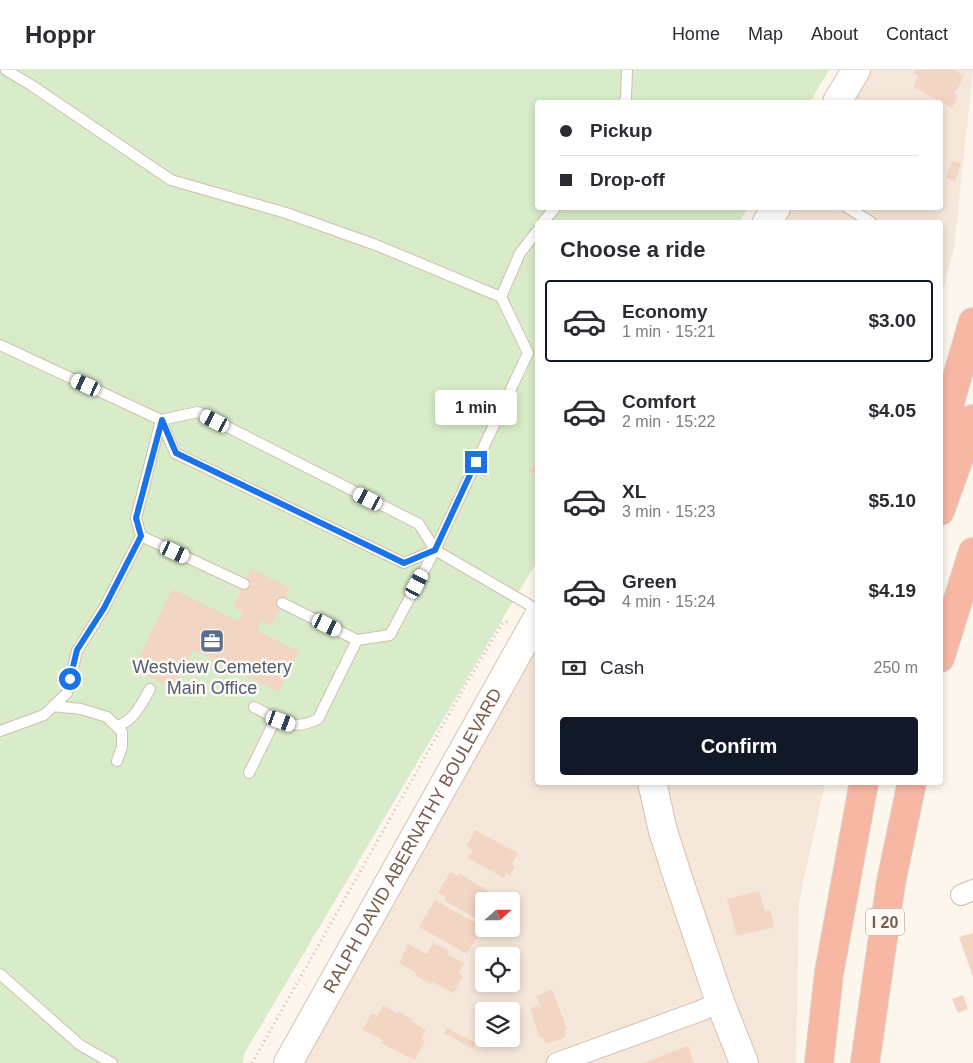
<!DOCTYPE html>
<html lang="en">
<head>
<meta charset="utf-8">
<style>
	body { margin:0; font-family:Arial,sans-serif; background:#f7f7f7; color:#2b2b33; height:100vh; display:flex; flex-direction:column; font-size:19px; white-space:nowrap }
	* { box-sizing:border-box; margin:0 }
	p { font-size:16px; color:#7c7c81 }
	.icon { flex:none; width:28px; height:28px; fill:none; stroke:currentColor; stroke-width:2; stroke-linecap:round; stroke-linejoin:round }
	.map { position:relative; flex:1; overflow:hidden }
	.drawer { position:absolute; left:535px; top:150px; width:408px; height:565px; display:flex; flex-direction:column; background:#fff; border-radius:5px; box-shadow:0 2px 8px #0003 }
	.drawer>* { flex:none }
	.top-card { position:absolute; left:535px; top:30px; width:408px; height:110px; border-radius:5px; box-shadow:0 2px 8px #0003; display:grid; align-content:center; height:110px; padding:0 25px; background:#fff }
	.needle { width:32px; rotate:69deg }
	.tools { position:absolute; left:475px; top:822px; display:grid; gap:10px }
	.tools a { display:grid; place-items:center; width:45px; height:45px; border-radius:5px; background:#fff; box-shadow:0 2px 8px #0003; font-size:25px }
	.end { position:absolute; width:22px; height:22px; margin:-11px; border:6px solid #1a73e8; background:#fff; box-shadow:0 0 0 2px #fff }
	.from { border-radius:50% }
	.bubble { position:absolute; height:35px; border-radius:5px; background:#fff; box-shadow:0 2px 8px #0003; font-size:16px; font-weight:800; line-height:35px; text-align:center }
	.car { position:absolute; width:15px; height:30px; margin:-15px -8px; border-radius:6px; box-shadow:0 0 4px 1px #0007; background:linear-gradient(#fff 24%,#345 0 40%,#fff 0 76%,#345 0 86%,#fff 0) }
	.top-card b { display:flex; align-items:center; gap:18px; height:48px; font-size:19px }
	.top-card b+b { border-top:1px solid #e1e1e2 }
	.top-card i { width:12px; height:12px; background:#2b2b33 }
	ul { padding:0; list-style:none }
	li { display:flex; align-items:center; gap:15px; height:82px; margin:0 10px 8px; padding:0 15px; border:2px solid transparent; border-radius:5px }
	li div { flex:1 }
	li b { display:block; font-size:19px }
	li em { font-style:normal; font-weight:800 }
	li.on { border-color:#111827 }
	li>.icon { width:45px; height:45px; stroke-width:1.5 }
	h2 { padding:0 25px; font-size:22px; line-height:60px }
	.pay { display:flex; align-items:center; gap:12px; height:55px; padding:0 25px; font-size:19px }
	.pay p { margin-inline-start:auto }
	.primary-button { display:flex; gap:10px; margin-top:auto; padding:10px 25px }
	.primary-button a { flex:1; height:58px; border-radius:5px; background:#111827; color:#fff; font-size:20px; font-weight:800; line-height:58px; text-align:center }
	header { display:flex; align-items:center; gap:30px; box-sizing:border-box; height:70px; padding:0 25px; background:#fff; border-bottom:1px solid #e1e1e2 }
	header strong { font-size:24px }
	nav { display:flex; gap:28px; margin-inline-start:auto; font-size:18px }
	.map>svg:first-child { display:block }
	.residential { fill:#f5e8da; fill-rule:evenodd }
	.green { fill:#d8ecc9 }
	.building { fill:#f3d5c3 }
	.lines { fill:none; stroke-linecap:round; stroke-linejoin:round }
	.lane-casing { stroke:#d1beb0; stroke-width:12 }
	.street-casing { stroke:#d1beb0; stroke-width:22 }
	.secondary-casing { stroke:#d6c0b0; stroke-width:30 }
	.highway-casing { stroke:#dad1cd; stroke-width:30 }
	.path { stroke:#d9b8a5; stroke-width:3; stroke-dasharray:1 4; stroke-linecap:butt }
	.lane { stroke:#fff; stroke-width:10 }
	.street { stroke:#fff; stroke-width:20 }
	.secondary { stroke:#fff; stroke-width:28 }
	.highway { stroke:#f7b7a3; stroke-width:28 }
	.route { stroke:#1a73e8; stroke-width:6 }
	.labels { text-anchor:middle; stroke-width:5; stroke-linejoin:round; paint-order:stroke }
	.shield { fill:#fffaf3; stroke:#a28b7f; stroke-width:1 }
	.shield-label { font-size:16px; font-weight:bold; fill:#7a5c4d }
	.service-label { font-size:18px; fill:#4e5e75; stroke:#fffaf3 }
	.street-label { font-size:18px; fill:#7a5c4d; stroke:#fffaf3 }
</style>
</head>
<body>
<header>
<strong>Hoppr</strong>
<nav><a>Home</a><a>Map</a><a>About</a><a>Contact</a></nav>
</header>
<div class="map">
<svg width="973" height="993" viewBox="0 0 973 993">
	<rect width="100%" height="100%" fill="#fdf6ec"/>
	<path class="residential" d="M 861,0 L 973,0 L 954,178 L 940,231 L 940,152 L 777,152 L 785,138 L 940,138 L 940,32 L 845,32 Z
		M 537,569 L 538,712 L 825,713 L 799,832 L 796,993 L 275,993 ZM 484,831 L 511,831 L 511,859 L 484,859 ZM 484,886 L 511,886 L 511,914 L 484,914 ZM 484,941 L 511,941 L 511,969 L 484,969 Z"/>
	<path class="green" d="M 0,0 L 829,0 L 810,32 L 538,32 L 538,138 L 748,138 L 739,152 L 538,152 L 537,491 L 244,984 L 243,993 L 0,993 Z"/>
	<path class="building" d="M 915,0 L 954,0 L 964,6 L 954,24 L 958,26 L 952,38 L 913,17 L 919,6 L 913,3 Z
		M 952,91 L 961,94 L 955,111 L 946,108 Z
		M 538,388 L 538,406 L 529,401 Z
		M 251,499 L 290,518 L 271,556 L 261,551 L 257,561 L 299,581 L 279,622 L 193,580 L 174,619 L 134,599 L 172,519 L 238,551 L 243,542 L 233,537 Z
		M 475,760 L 518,783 L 512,794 L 515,796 L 510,805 L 506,803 L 504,808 L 468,788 L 473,780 L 467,776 Z
		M 450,802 L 457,806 L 459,803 L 502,830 L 501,831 L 484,831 L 483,853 L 444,830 L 446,827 L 438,822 Z
		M 759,821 L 765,841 L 770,839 L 774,857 L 737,866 L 727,829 Z
		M 435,830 L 482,857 L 467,884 L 419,857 Z
		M 973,863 L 973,907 L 959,867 Z
		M 433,873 L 449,881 L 447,884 L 464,893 L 459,904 L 463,906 L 454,923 L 432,912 L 431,914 L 416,906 L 417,903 L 399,893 L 408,874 L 427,884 Z
		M 552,919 L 567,959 L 564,961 L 566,967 L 546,974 L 543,967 L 540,968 L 530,939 L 540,935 L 536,926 Z
		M 963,925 L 968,939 L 958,943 L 952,929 Z
		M 383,935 L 398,944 L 399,942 L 412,949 L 411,951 L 426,960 L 421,969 L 425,971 L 415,990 L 381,973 L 383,970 L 363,960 L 372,943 L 377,946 Z
		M 447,958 L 476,973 L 473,979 L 444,963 Z
		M 688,976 L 694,993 L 643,993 Z"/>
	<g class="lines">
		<defs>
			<path id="lane" d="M 6,0 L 31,15 L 171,110 L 286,143 L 376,175 L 501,227 L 528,283 L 435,480 L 390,565 L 357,570 L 282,533
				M 624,32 L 626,28 L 627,0
				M 848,138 L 871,152
				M 543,152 L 555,138
				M 501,227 L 520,183 L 538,160
				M 0,275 L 161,350 L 136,448 L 141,466 L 244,514
				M 198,342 L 419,454 L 435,480 L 404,493 L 175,383 L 161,350 Z
				M 435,480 L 538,540
				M 53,636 L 81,639 L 107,647 L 122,662 L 122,677 L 117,691
				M 254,637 C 278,649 291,663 318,649 L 357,570
				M 116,656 C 133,653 142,633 150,619
				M 0,661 L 44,645 L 67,623 L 77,581 L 104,538 L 141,466
				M 249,703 L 276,648
				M 0,904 L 80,975 L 112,993"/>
			<path id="street" d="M 961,825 L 973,820
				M 557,993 L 700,941 L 720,932"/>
			<g id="secondary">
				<path d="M 837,32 L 856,0"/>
				<path d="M 767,152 L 776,138"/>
				<path d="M 652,712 L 663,761 L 678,808 L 720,932 L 744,993"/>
				<path id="s1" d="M 288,993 L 538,547"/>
			</g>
			<path id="highway" d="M 948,417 L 950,332 L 973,252
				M 940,441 L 973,349
				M 940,588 L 973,482
				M 819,993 L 829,903 L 864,712
				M 865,993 L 891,812 L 912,712"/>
		</defs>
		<use href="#lane" class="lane-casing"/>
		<use href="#street" class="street-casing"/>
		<use href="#secondary" class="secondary-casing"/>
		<use href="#highway" class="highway-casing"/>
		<path class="path" d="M 252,993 L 466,614 L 502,554 L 510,550"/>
		<use href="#lane" class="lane"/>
		<use href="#street" class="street"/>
		<use href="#secondary" class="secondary"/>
		<use href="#highway" class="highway"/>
	</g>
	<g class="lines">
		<path class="route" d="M 70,609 L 77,580 L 104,538 L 141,466 L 136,448 L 162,350 L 176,383 L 404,493 L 435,480 L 476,392"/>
	</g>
	<defs>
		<symbol id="office-square" viewBox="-11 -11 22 22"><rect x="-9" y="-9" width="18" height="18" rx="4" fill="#5c6f8a" stroke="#fffaf3"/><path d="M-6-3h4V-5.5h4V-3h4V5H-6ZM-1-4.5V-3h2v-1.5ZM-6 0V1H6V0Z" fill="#fff"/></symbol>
	</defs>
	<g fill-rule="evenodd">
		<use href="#office-square" x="198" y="557" width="28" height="28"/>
	</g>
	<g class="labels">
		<rect class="shield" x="866" y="838.5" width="38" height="27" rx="4"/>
		<g class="shield-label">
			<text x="885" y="858">I 20</text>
		</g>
		<g class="service-label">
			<text x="212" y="603">Westview Cemetery<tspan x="212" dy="21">Main Office</tspan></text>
		</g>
		<g class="street-label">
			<text dy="6" stroke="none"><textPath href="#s1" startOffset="255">RALPH DAVID ABERNATHY BOULEVARD</textPath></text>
		</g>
	</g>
</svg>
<div class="tools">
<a><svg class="needle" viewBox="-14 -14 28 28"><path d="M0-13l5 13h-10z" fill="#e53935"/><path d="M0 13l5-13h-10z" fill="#7c7c81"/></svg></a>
<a><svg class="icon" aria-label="locate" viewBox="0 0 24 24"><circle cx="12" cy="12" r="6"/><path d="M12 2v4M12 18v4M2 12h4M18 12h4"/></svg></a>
<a><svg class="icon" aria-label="layers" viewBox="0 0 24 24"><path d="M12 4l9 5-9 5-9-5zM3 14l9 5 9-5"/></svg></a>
</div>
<i class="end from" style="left:70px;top:609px"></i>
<i class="end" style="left:476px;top:392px"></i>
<div class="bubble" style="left:435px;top:320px;width:82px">1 min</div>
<i class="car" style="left:86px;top:315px;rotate:295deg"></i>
<i class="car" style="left:215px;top:351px;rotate:297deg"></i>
<i class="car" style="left:368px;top:429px;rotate:297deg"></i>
<i class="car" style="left:175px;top:482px;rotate:115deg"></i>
<i class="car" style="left:417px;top:514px;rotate:28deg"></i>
<i class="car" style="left:327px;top:555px;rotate:116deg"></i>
<i class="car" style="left:281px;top:651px;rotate:110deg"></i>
<div class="top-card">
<b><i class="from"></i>Pickup</b>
<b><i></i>Drop-off</b>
</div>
<section class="drawer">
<h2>Choose a ride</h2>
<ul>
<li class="on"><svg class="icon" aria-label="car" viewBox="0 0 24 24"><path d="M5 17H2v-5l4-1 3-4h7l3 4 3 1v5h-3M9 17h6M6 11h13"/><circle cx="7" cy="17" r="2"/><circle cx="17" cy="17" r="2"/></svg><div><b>Economy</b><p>1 min · 15:21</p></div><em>$3.00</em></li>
<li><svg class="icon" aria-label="car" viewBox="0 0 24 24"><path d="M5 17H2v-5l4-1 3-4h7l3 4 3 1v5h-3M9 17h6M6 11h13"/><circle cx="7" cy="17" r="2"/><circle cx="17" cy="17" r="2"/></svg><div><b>Comfort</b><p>2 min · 15:22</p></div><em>$4.05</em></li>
<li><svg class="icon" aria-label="car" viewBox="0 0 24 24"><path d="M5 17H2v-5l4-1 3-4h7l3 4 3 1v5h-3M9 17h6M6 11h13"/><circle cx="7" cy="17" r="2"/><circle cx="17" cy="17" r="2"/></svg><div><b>XL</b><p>3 min · 15:23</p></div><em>$5.10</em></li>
<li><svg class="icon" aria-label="car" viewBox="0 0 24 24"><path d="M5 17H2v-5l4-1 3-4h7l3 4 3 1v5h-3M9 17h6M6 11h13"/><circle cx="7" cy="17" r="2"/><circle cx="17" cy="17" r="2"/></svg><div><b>Green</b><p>4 min · 15:24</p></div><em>$4.19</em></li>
</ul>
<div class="pay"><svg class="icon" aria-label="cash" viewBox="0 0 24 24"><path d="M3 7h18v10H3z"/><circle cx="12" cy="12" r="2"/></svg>Cash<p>250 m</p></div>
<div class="primary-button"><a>Confirm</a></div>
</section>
</div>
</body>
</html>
